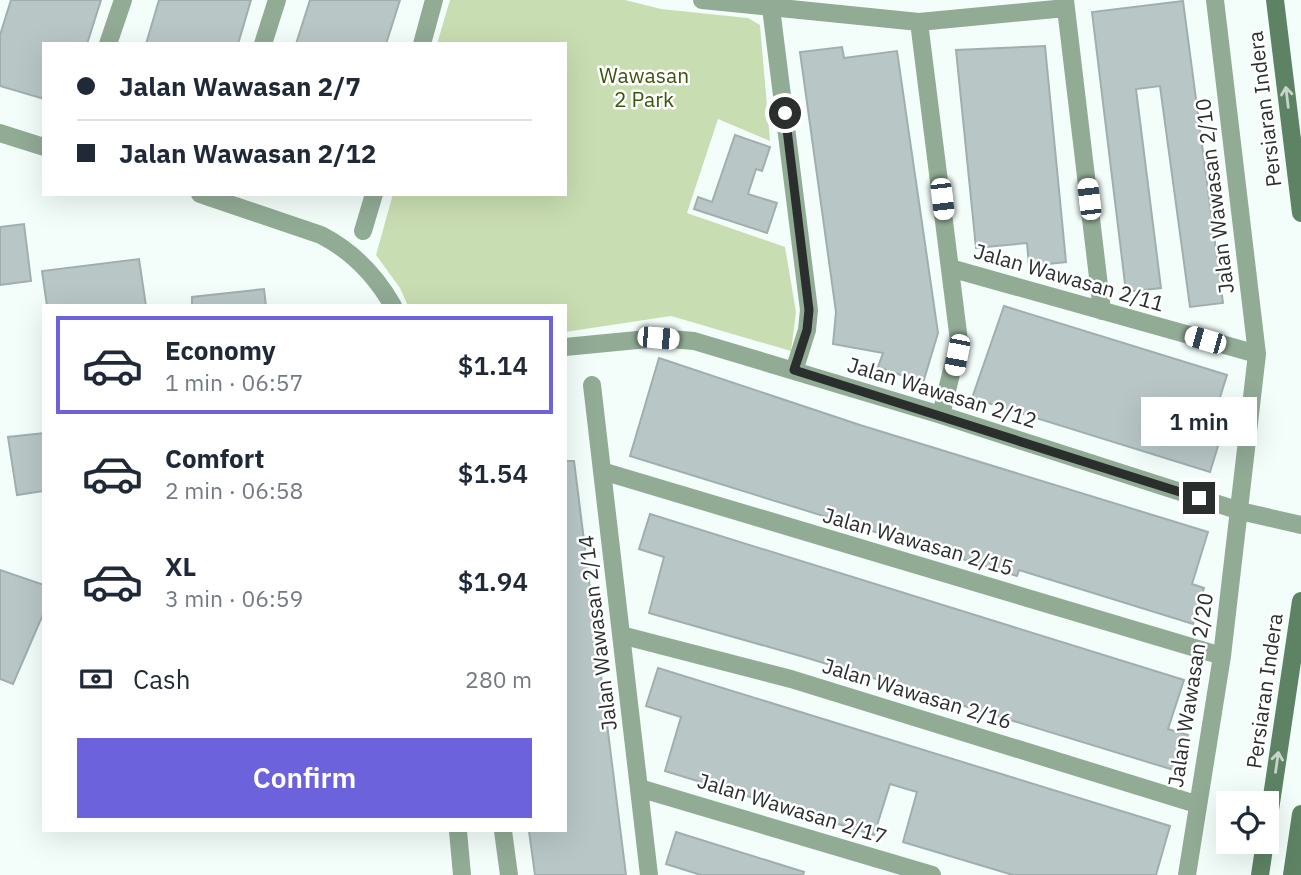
<!DOCTYPE html>
<html lang="en">
<head>
<meta charset="utf-8">
<style>
	body { margin:0; font-family:"IBM Plex Sans",sans-serif; background:#f6f6f7; color:#1f2937; height:100vh; display:flex; flex-direction:column; font-size:26px; white-space:nowrap }
	* { box-sizing:border-box; margin:0 }
	p { font-size:23px; color:#747a83 }
	.icon { flex:none; width:38px; height:38px; fill:none; stroke:currentColor; stroke-width:2; stroke-linecap:round; stroke-linejoin:round }
	.map { position:relative; flex:1; overflow:hidden }
	.side { position:absolute; left:42px; top:304px; width:525px; height:528px; display:flex; flex-direction:column; background:#fff; border-radius:0px; box-shadow:0 7px 28px #0002 }
	.side>* { flex:none }
	.banner { position:absolute; left:42px; top:42px; width:525px; height:154px; border-radius:0px; box-shadow:0 7px 28px #0002; display:grid; align-content:center; height:154px; padding:0 35px; background:#fff }
	.tools { position:absolute; left:1216px; top:791px; display:grid; gap:14px }
	.tools a { display:grid; place-items:center; width:63px; height:63px; border-radius:0px; background:#fff; box-shadow:0 7px 28px #0002; font-size:35px }
	.end { position:absolute; width:32px; height:32px; margin:-16px; border:9px solid #2a2f2e; background:#fff; box-shadow:0 0 0 4px #fff }
	.from { border-radius:50% }
	.bubble { position:absolute; height:49px; border-radius:0px; background:#fff; box-shadow:0 7px 28px #0002; font-size:23px; font-weight:600; line-height:49px; text-align:center }
	.car { position:absolute; width:21px; height:42px; margin:-21px -10px; border-radius:9px; box-shadow:0 0 5px 2px #0007; background:linear-gradient(#fff 24%,#345 0 40%,#fff 0 76%,#345 0 86%,#fff 0) }
	.banner b { display:flex; align-items:center; gap:24px; height:66px; font-size:26px }
	.banner b+b { border-top:2px solid #e0e1e3 }
	.banner i { width:18px; height:18px; background:#1f2937 }
	ul { padding:12px 0 0; list-style:none }
	li { display:flex; align-items:center; gap:21px; height:98px; margin:0 14px 10px; padding:0 21px; border:4px solid transparent; border-radius:0px }
	li div { flex:1 }
	li b { display:block; font-size:26px }
	li em { font-style:normal; font-weight:600 }
	li.current { border-color:#6b62dc }
	li>.icon { width:63px; height:63px; stroke-width:1.5 }
	.pay { display:flex; align-items:center; gap:18px; height:77px; padding:0 35px; font-size:26px }
	.pay p { margin-inline-start:auto }
	.button { display:flex; gap:14px; margin-top:auto; padding:14px 35px }
	.button a { flex:1; height:80px; border-radius:0px; background:#6b62dc; color:#fff; font-size:28px; font-weight:600; line-height:80px; text-align:center }
	.map>svg:first-child { display:block }
	.park { fill:#c9ddb2 }
	.building { fill:#b8c7c6; stroke:#a0afae; stroke-width:2 }
	.lines { fill:none; stroke-linecap:round; stroke-linejoin:round }
	.street { stroke:#91ab95; stroke-width:18 }
	.secondary { stroke:#5d8364; stroke-width:18 }
	.oneway { stroke:#c6d4c9 }
	.route { stroke:#2a2f2e; stroke-width:9 }
	.labels { text-anchor:middle; stroke-width:5; stroke-linejoin:round; paint-order:stroke }
	.park-label { font-size:21px; fill:#3c550c; stroke:#fff }
	.street-label { font-size:21px; fill:#2a2f2e; stroke:#fff }
</style>
</head>
<body>
<div class="map">
<svg width="1301" height="875" viewBox="0 0 1301 875">
	<rect width="100%" height="100%" fill="#f3fefa"/>
	<path class="park" d="M 450,0 L 625,0 L 661,9 L 748,18 L 760,25 L 770,141 L 718,119 L 687,213 L 785,247 L 796,312 L 791,351 L 671,316 L 565,332 L 565,306 L 408,306 L 400,288 L 376,255 L 393,194 L 565,194 L 565,44 L 437,44 Z"/>
	<path class="building" d="M 11,0 L 101,0 L 87,44 L 44,44 L 44,99 L 0,86 L 0,35 Z
		M 159,0 L 251,0 L 238,44 L 146,44 Z
		M 310,0 L 400,0 L 386,44 L 296,44 Z
		M 1183,1 L 1223,303 L 1190,307 L 1160,86 L 1136,89 L 1161,288 L 1126,292 L 1092,12 Z
		M 1045,46 L 1066,262 L 1029,266 L 1027,243 L 976,248 L 956,50 Z
		M 842,47 L 844,58 L 897,51 L 938,333 L 923,383 L 878,367 L 883,353 L 833,344 L 836,312 L 800,52 Z
		M 735,135 L 770,147 L 762,171 L 756,169 L 748,194 L 777,203 L 767,233 L 694,209 L 698,197 L 712,202 Z
		M 24,224 L 31,281 L 0,285 L 0,227 Z
		M 139,259 L 146,306 L 47,306 L 42,271 Z
		M 264,289 L 266,306 L 192,306 L 192,297 Z
		M 1004,306 L 1227,375 L 1211,426 L 1223,430 L 1210,472 L 972,398 Z
		M 659,358 L 860,425 L 1208,532 L 1192,584 L 1204,588 L 1193,624 L 1019,570 L 1017,576 L 630,456 Z
		M 44,433 L 44,491 L 17,495 L 8,437 Z
		M 565,461 L 574,461 L 626,875 L 535,875 L 529,831 L 565,831 Z
		M 650,514 L 1184,680 L 1168,729 L 1188,735 L 1177,771 L 804,657 L 649,613 L 664,557 L 639,549 Z
		M 0,570 L 44,585 L 44,612 L 13,684 L 0,679 Z
		M 658,668 L 1170,826 L 1156,875 L 1013,875 L 903,842 L 917,792 L 890,784 L 874,835 L 665,771 L 681,717 L 646,706 Z
		M 676,832 L 804,872 L 803,875 L 701,875 L 666,864 Z"/>
	<g class="lines">
		<path class="street" d="M 702,0 L 919,22 L 1066,8
			M 1065,0 L 1102,311
			M 771,8 L 809,310 L 807,330 L 794,371
			M 919,22 L 959,341 L 941,415
			M 108,44 L 123,0
			M 263,44 L 277,0
			M 422,44 L 434,0
			M 0,133 L 44,147
			M 200,194 L 321,235 C 352,251 376,276 393,306
			M 363,231 L 374,194
			M 950,268 L 1257,354
			M 565,347 L 658,338 L 694,341 L 941,415 L 1240,511 L 1301,525
			M 592,385 L 649,875
			M 602,471 L 1222,656
			M 621,635 L 791,679 L 1196,804
			M 639,788 L 932,875
			M 458,831 L 462,875
			M 503,831 L 509,875
			M 1187,875 L 1222,656 L 1257,354 L 1215,0"/>
		<path class="secondary" d="M 1275,0 L 1301,213
			M 1267,830 L 1301,601
			M 1260,875 L 1265,842
			M 1292,875 L 1301,814"/>
	</g>
	<defs><path id="oneway-shaft" d="M-6 0H5M1.5-3L5.5 0L1.5 3" fill="none" stroke-width="1.6" stroke-linecap="round" stroke-linejoin="round" transform="scale(1.75)"/></defs>
	<g class="oneway">
		<use href="#oneway-shaft" transform="translate(1287 97) rotate(-97)"/>
		<use href="#oneway-shaft" transform="translate(1277 762) rotate(-82)"/>
	</g>
	<g class="lines">
		<path class="route" d="M 785,113 L 809,310 L 807,330 L 794,370 L 1199,498"/>
	</g>
	<g class="labels">
		<g class="park-label">
			<text x="644" y="83">Wawasan<tspan x="644" dy="24">2 Park</tspan></text>
		</g>
		<g class="street-label">
			<text transform="translate(1265 109) rotate(-97)" y="7">Persiaran Indera</text>
			<text transform="translate(1215 196) rotate(-97)" y="7">Jalan Wawasan 2/10</text>
			<text transform="translate(1069 278) rotate(16)" y="7">Jalan Wawasan 2/11</text>
			<text transform="translate(942 393) rotate(17)" y="7">Jalan Wawasan 2/12</text>
			<text transform="translate(918 542) rotate(16)" y="7">Jalan Wawasan 2/15</text>
			<text transform="translate(598 633) rotate(-97)" y="7">Jalan Wawasan 2/14</text>
			<text transform="translate(1191 690) rotate(-81)" y="7">Jalan Wawasan 2/20</text>
			<text transform="translate(1265 691) rotate(-82)" y="7">Persiaran Indera</text>
			<text transform="translate(917 694) rotate(17)" y="7">Jalan Wawasan 2/16</text>
			<text transform="translate(792 809) rotate(17)" y="7">Jalan Wawasan 2/17</text>
		</g>
	</g>
</svg>
<div class="tools">
<a><svg class="icon" aria-label="locate" viewBox="0 0 24 24"><circle cx="12" cy="12" r="6"/><path d="M12 2v4M12 18v4M2 12h4M18 12h4"/></svg></a>
</div>
<i class="end from" style="left:785px;top:113px"></i>
<i class="end" style="left:1199px;top:498px"></i>
<div class="bubble" style="left:1141px;top:397px;width:116px">1 min</div>
<i class="car" style="left:942px;top:199px;rotate:173deg"></i>
<i class="car" style="left:1089px;top:199px;rotate:353deg"></i>
<i class="car" style="left:658px;top:338px;rotate:95deg"></i>
<i class="car" style="left:1205px;top:340px;rotate:286deg"></i>
<i class="car" style="left:957px;top:355px;rotate:191deg"></i>
<div class="banner">
<b><i class="from"></i>Jalan Wawasan 2/7</b>
<b><i></i>Jalan Wawasan 2/12</b>
</div>
<section class="side">
<ul>
<li class="current"><svg class="icon" aria-label="car" viewBox="0 0 24 24"><path d="M5 17H2v-5l4-1 3-4h7l3 4 3 1v5h-3M9 17h6M6 11h13"/><circle cx="7" cy="17" r="2"/><circle cx="17" cy="17" r="2"/></svg><div><b>Economy</b><p>1 min · 06:57</p></div><em>$1.14</em></li>
<li><svg class="icon" aria-label="car" viewBox="0 0 24 24"><path d="M5 17H2v-5l4-1 3-4h7l3 4 3 1v5h-3M9 17h6M6 11h13"/><circle cx="7" cy="17" r="2"/><circle cx="17" cy="17" r="2"/></svg><div><b>Comfort</b><p>2 min · 06:58</p></div><em>$1.54</em></li>
<li><svg class="icon" aria-label="car" viewBox="0 0 24 24"><path d="M5 17H2v-5l4-1 3-4h7l3 4 3 1v5h-3M9 17h6M6 11h13"/><circle cx="7" cy="17" r="2"/><circle cx="17" cy="17" r="2"/></svg><div><b>XL</b><p>3 min · 06:59</p></div><em>$1.94</em></li>
</ul>
<div class="pay"><svg class="icon" aria-label="cash" viewBox="0 0 24 24"><path d="M3 7h18v10H3z"/><circle cx="12" cy="12" r="2"/></svg>Cash<p>280 m</p></div>
<div class="button"><a>Confirm</a></div>
</section>
</div>
</body>
</html>
